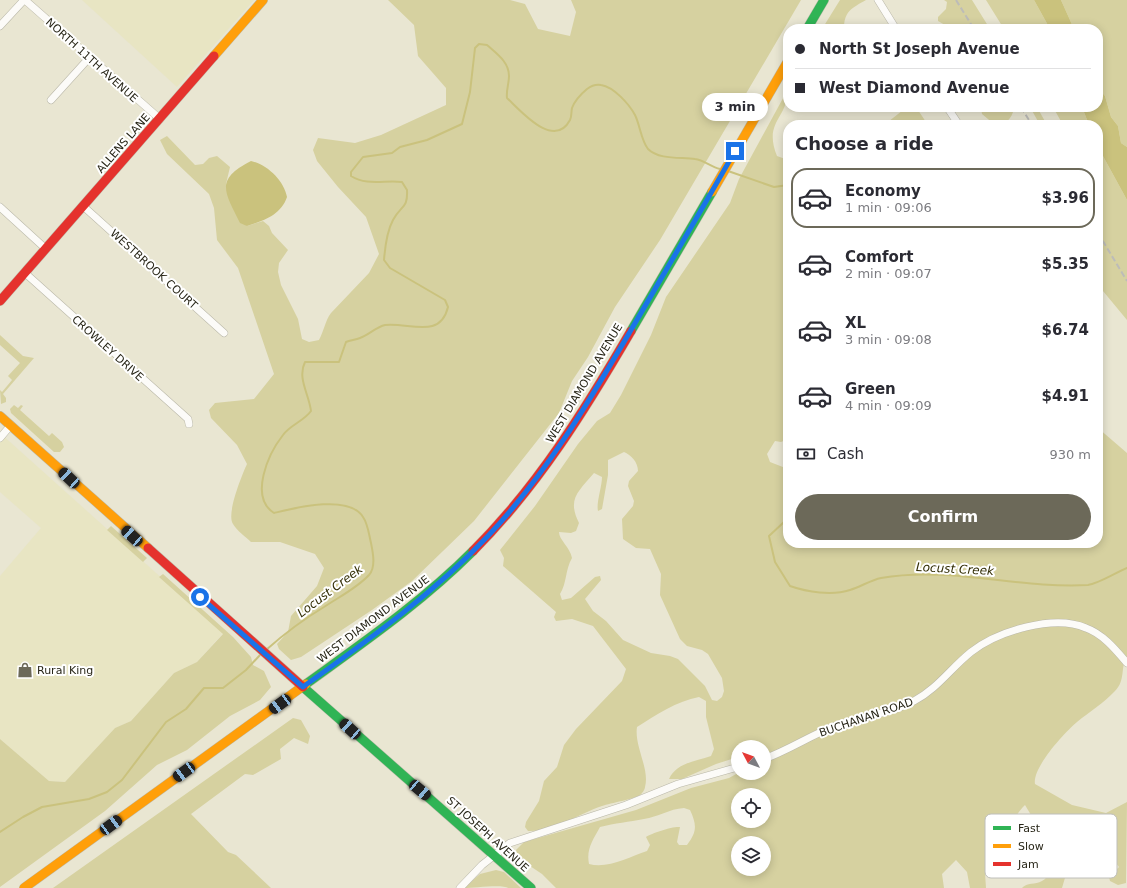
<!DOCTYPE html>
<html lang="en">
<head>
<meta charset="utf-8">
<style>
	body { margin:0; font-family:"DejaVu Sans",sans-serif; background:#f7f7f7; color:#2b2b33; height:100vh; display:flex; flex-direction:column; font-size:15px; white-space:nowrap }
	* { box-sizing:border-box; margin:0 }
	p { font-size:13px; color:#7c7c81 }
	.icon { flex:none; width:22px; height:22px; fill:none; stroke:currentColor; stroke-width:2; stroke-linecap:round; stroke-linejoin:round }
	.map { position:relative; flex:1; overflow:hidden }
	.drawer { position:absolute; left:783px; top:120px; width:320px; height:428px; display:flex; flex-direction:column; background:#fff; border-radius:16px; box-shadow:0 2px 10px #0003 }
	.drawer>* { flex:none }
	.top-card { position:absolute; left:783px; top:24px; width:320px; height:88px; border-radius:16px; box-shadow:0 2px 10px #0003; display:grid; align-content:center; height:88px; padding:0 12px; background:#fff }
	.needle { width:26px; rotate:311deg }
	.buttons { position:absolute; left:731px; top:740px; display:grid; gap:8px }
	.buttons a { display:grid; place-items:center; width:40px; height:40px; border-radius:50%; background:#fff; box-shadow:0 2px 10px #0003; font-size:20px }
	.end { position:absolute; width:18px; height:18px; margin:-9px; border:5px solid #1a73e8; background:#fff; box-shadow:0 0 0 2px #fff }
	.from { border-radius:50% }
	.bubble { position:absolute; height:28px; border-radius:14px; background:#fff; box-shadow:0 2px 10px #0003; font-size:13px; font-weight:800; line-height:28px; text-align:center }
	.car { position:absolute; width:12px; height:24px; margin:-12px -6px; border-radius:5px; box-shadow:0 0 3px 1px #0007; background:linear-gradient(#222 24%,#8ab4d8 0 40%,#222 0 76%,#8ab4d8 0 86%,#222 0) }
	.top-card b { display:flex; align-items:center; gap:14px; height:38px; font-size:15px }
	.top-card b+b { border-top:1px solid #e1e1e2 }
	.top-card i { width:10px; height:10px; background:#2b2b33 }
	ul { padding:0; list-style:none }
	li { display:flex; align-items:center; gap:12px; height:60px; margin:0 8px 6px; padding:0 4px; border:2px solid transparent; border-radius:16px }
	li div { flex:1 }
	li b { display:block; font-size:15px }
	li em { font-style:normal; font-weight:800 }
	li.selected { border-color:#6c6959 }
	li>.icon { width:36px; height:36px; stroke-width:1.5 }
	h2 { padding:0 12px; font-size:18px; line-height:48px }
	.pay { display:flex; align-items:center; gap:10px; height:44px; padding:0 12px; font-size:15px }
	.pay p { margin-inline-start:auto }
	.button { display:flex; gap:8px; margin-top:auto; padding:8px 12px }
	.button a { flex:1; height:46px; border-radius:24px; background:#6c6959; color:#fff; font-size:16px; font-weight:800; line-height:46px; text-align:center }
	.map>svg:first-child { display:block }
	.built { fill:#e8e5c3 }
	.green { fill:#d6d1a0; fill-rule:evenodd }
	.water { fill:#cac27d }
	.lines { fill:none; stroke-linecap:round; stroke-linejoin:round }
	.stream { stroke:#cac27d; stroke-width:2 }
	.street-casing { stroke:#bab8a9; stroke-width:8 }
	.fast-casing { stroke:#bab8a9; stroke-width:10 }
	.slow-casing { stroke:#bab8a9; stroke-width:10 }
	.jam-casing { stroke:#bab8a9; stroke-width:10 }
	.street { stroke:#fcfbf8; stroke-width:7 }
	.fast { stroke:#30b455; stroke-width:9 }
	.slow { stroke:#ff9f0a; stroke-width:9 }
	.jam { stroke:#e5322d; stroke-width:9 }
	.rail { stroke:#bdbcb8; stroke-width:2; stroke-dasharray:6 3; stroke-linecap:butt }
	.route { stroke:#1a73e8; stroke-width:5 }
	.labels { text-anchor:middle; stroke-width:4; stroke-linejoin:round; paint-order:stroke }
	.street-label { font-size:11px; fill:#282618; stroke:#fff }
	.poi-label { font-size:11px; fill:#282618; stroke:#fff; text-anchor:start }
	.water-label { font-size:12px; font-style:italic; fill:#322d04; stroke:#fff }
	.key { fill:#fff; stroke:#bebeba; stroke-width:1 }
	.key-label { font-size:11px; fill:#282618 }
</style>
</head>
<body>
<div class="map">
<svg width="1127" height="888" viewBox="0 0 1127 888">
	<rect width="100%" height="100%" fill="#e9e6d2"/>
	<path class="built" d="M 82,0 L 254,0 L 177,87 Z
		M 0,433 L 223,633 L 197,662 L 174,673 L 131,721 L 115,728 L 65,782 L 49,781 L 0,739 L 0,576 L 41,528 L 0,492 Z"/>
	<path class="green" d="M 388,0 L 510,0 L 525,4 L 538,29 L 570,36 L 576,12 L 571,0 L 801,0 L 660,240 L 615,307 L 588,357 L 572,381 L 559,413 L 474,521 L 412,581 L 372,610 L 301,657 L 291,660 L 279,649 L 277,644 L 288,632 L 291,616 L 317,586 L 324,568 L 315,554 L 280,542 L 251,542 C 246,537 237,531 233,524 C 226,514 242,475 247,464 L 237,445 L 211,418 L 209,410 L 215,403 L 254,399 L 274,374 L 238,268 L 217,240 L 214,208 L 209,194 L 167,154 L 160,140 L 167,136 L 195,165 L 203,164 L 209,158 L 217,156 L 230,167 L 226,184 L 247,226 L 263,221 L 269,226 L 272,233 L 288,250 L 279,263 L 278,272 L 281,285 L 298,319 L 302,339 L 309,342 L 319,340 C 324,331 325,321 331,313 L 369,273 L 379,254 L 366,217 L 338,187 L 317,161 L 313,150 L 318,138 L 355,143 L 381,135 L 446,105 L 446,88 L 418,56 L 414,25 Z
		M 840,0 L 866,0 C 852,8 844,11 844,29 L 822,29 Z
		M 944,0 L 972,0 L 990,29 L 952,29 L 938,21 L 938,17 L 946,9 L 947,2 Z
		M 986,0 L 1034,0 L 1050,29 L 1004,29 Z
		M 1061,0 L 1127,0 L 1127,147 L 1121,143 L 1118,126 L 1111,117 L 1105,96 L 1098,88 L 1098,29 L 1074,29 Z
		M 788,89 C 788,119 763,121 777,156 L 788,160 L 788,439 L 781,442 L 775,441 L 767,454 L 770,462 L 788,469 L 788,543 L 1098,543 L 1098,428 L 1127,453 L 1127,657 C 1120,667 1126,680 1115,691 C 1104,703 1089,712 1077,722 C 1064,733 1032,768 1035,784 L 1072,805 L 1106,813 L 1127,802 L 1126,883 L 1118,885 L 1110,881 L 1109,877 L 1119,867 L 1112,858 L 1101,855 L 1096,859 L 1093,868 L 1087,870 L 1076,867 L 1067,871 L 1062,888 L 1022,888 C 1027,882 1035,885 1042,881 C 1046,879 1048,875 1051,872 C 1064,856 1044,838 1034,827 L 1034,820 L 1025,805 C 1017,812 1006,831 1011,842 C 1014,846 1018,847 1019,852 C 1020,856 1018,862 1017,867 L 1011,872 L 996,865 L 988,866 L 985,873 L 986,888 L 970,888 L 967,872 L 956,860 L 942,874 L 944,888 L 556,888 L 542,874 L 518,858 L 516,850 L 524,842 L 636,810 L 691,788 L 729,778 L 738,773 L 764,773 L 764,747 L 738,747 L 738,757 L 716,764 L 682,779 L 669,779 C 676,763 696,761 711,756 L 714,749 L 706,717 L 706,701 L 699,697 C 677,701 656,715 637,727 C 634,746 650,769 645,787 C 645,789 642,794 640,795 C 634,799 611,803 602,806 C 578,814 554,832 528,831 L 525,827 L 526,822 L 539,801 L 544,781 L 557,767 L 564,745 L 576,729 L 622,681 L 626,669 L 593,626 L 572,619 L 556,621 L 554,617 L 556,612 L 503,566 L 504,558 L 500,550 L 535,506 L 578,444 L 597,421 L 610,413 L 621,395 L 651,335 L 666,297 L 730,203 L 739,179 ZM 624,452 C 631,455 638,462 638,471 L 629,481 L 628,486 L 634,501 L 633,506 L 622,519 L 623,539 L 636,548 L 650,549 L 661,574 L 660,595 L 680,639 L 687,646 L 702,650 L 708,654 L 722,678 L 724,691 L 722,697 L 717,701 L 712,700 L 705,686 L 678,659 L 670,656 L 651,653 L 623,640 L 606,621 L 593,611 L 585,599 L 601,580 L 600,576 L 595,577 L 571,598 L 562,600 L 560,594 C 567,583 565,570 572,558 C 570,547 559,540 559,532 L 571,533 L 576,531 L 579,523 C 567,499 578,492 594,473 L 602,477 C 602,487 596,503 598,511 L 602,509 L 608,475 L 608,460 ZM 738,795 L 764,795 L 764,821 L 738,821 ZM 684,808 L 690,810 C 697,825 697,832 687,845 L 679,845 L 677,842 L 680,827 C 673,826 652,833 646,837 L 650,845 L 647,851 C 629,857 608,869 589,864 C 586,849 593,840 600,827 C 615,823 629,822 644,819 C 658,817 669,809 684,808 ZM 738,843 L 764,843 L 764,869 L 738,869 Z
		M 907,107 L 916,107 L 928,125 L 884,125 Z
		M 981,107 L 1012,107 L 1013,112 C 1010,121 1004,125 995,125 L 982,114 Z
		M 1030,107 L 1037,107 L 1047,125 L 1040,125 Z
		M 1053,107 L 1082,107 L 1089,125 L 1063,125 Z
		M 1098,147 L 1127,200 L 1127,320 L 1098,285 L 1098,194 L 1100,192 L 1098,187 Z
		M 0,335 L 23,356 L 34,358 L 3,394 L 6,398 L 6,402 L 1,404 L 0,390 L 2,392 L 12,380 L 8,376 L 20,363 L 0,345 Z
		M 14,405 L 18,408 L 21,405 L 23,406 L 20,410 L 49,436 L 52,433 L 62,442 L 64,447 L 60,452 L 54,452 L 11,413 L 10,409 Z
		M 111,526 L 147,558 L 143,562 L 107,530 Z
		M 163,574 L 233,637 L 251,657 L 253,665 L 264,671 L 271,687 L 260,700 L 230,716 L 187,750 L 157,765 L 105,811 L 0,887 L 0,739 L 49,781 L 65,782 L 115,728 L 131,721 L 174,673 L 197,662 L 223,634 L 159,577 Z
		M 293,718 L 301,720 L 310,736 L 308,744 L 294,738 L 280,749 L 281,759 L 253,775 L 245,774 L 191,814 L 228,852 L 236,855 L 271,888 L 53,888 Z
		M 496,870 L 504,872 L 521,888 L 508,888 C 503,884 473,888 464,888 L 480,874 Z"/>
	<path class="water" d="M 1034,0 L 1061,0 L 1074,29 L 1050,29 Z
		M 1098,88 L 1105,96 L 1111,117 L 1118,126 L 1121,143 L 1127,147 L 1127,200 L 1098,147 L 1098,125 L 1089,125 L 1082,107 L 1098,107 Z
		M 251,161 C 268,165 284,181 287,197 C 281,215 263,221 247,226 L 240,223 C 225,192 214,180 251,161 Z"/>
	<g class="lines">
		<path class="stream" d="M 728,171 L 774,187 L 788,185
			M 788,522 L 784,522 L 769,536 L 775,562 L 790,586 C 807,592 832,596 850,590 C 860,587 871,580 881,578 C 950,566 1019,589 1088,585 C 1098,584 1117,572 1127,568
			M 266,650 C 284,634 304,619 324,607 C 339,597 357,588 369,575 C 376,567 373,553 371,543 C 369,535 368,524 363,517 C 349,494 295,508 274,513 C 249,497 268,454 283,435 C 290,425 304,421 311,411 C 309,394 297,378 305,362 L 339,362 L 346,342 C 350,340 355,340 360,338 C 369,335 376,327 385,325 C 409,322 440,340 448,307 L 445,300 L 390,268 L 384,260 C 385,247 387,231 393,220 C 401,205 408,209 407,190 L 402,182 C 384,180 367,186 351,176 L 351,172 L 363,157 L 392,153 L 400,147 L 427,140 L 462,124 L 470,92 L 475,48 L 479,44 L 487,45 C 497,54 509,62 509,76 C 509,84 506,90 507,98 C 521,111 554,150 570,120 C 572,116 571,112 572,108 C 575,100 581,94 587,89 C 591,86 596,84 601,85 C 614,87 629,104 635,115 C 640,125 641,140 648,149 C 659,160 681,157 695,159 C 704,160 711,167 720,169
			M 0,832 L 23,817 L 42,807 L 89,799 L 107,792 L 122,780 L 166,722 L 186,709 L 204,688 L 223,688 L 246,670 L 261,654"/>
		<defs>
			<path id="street" d="M 25,0 L 160,119
				M 878,0 L 896,29
				M 0,26 L 24,0
				M 51,100 L 89,58
				M 947,107 L 959,125
				M 83,206 L 224,333
				M 0,207 L 46,249
				M 25,273 L 178,410 L 188,419 L 189,424
				M 0,438 L 11,425
				M 764,759 C 789,750 811,735 835,726 C 861,716 890,714 914,701 C 937,689 951,668 971,652 C 998,631 1054,614 1086,628 C 1103,634 1116,650 1127,663
				M 460,888 L 482,865 L 510,843 L 626,805 L 678,784 L 738,767"/>
			<path id="fast" d="M 807,29 L 824,0
				M 631,331 L 712,192
				M 306,684 C 364,642 422,602 473,551
				M 303,687 L 531,888"/>
			<path id="slow" d="M 214,56 L 263,0
				M 712,192 L 788,61
				M 0,416 L 148,548
				M 24,888 L 306,684"/>
			<path id="jam" d="M 0,301 L 214,56
				M 148,548 L 303,687
				M 473,551 C 538,486 585,410 631,331"/>
		</defs>
		<use href="#street" class="street-casing"/>
		<use href="#fast" class="fast-casing"/>
		<use href="#slow" class="slow-casing"/>
		<use href="#jam" class="jam-casing"/>
		<use href="#street" class="street"/>
		<use href="#fast" class="fast"/>
		<use href="#slow" class="slow"/>
		<use href="#jam" class="jam"/>
		<path class="rail" d="M 956,0 L 974,29
			M 1021,107 L 1032,125
			M 1098,233 L 1127,281"/>
	</g>
	<g class="lines">
		<path class="route" d="M 200,597 L 303,687 C 368,640 432,595 487,537 C 546,475 588,403 631,330 C 666,270 701,211 735,151"/>
	</g>
	<defs>
		<symbol id="shop-bare" viewBox="-9 -9 18 18"><path d="M-5-2.5h2.3a2.7 3.5 0 0 1 5.4 0H5L5.5 6h-11ZM-1.5-2.5h3a1.5 2.3 0 0 0-3 0Z" fill="#6c6959" stroke="#fff" stroke-width="2.5" paint-order="stroke"/></symbol>
	</defs>
	<g fill-rule="evenodd">
		<use href="#shop-bare" x="14" y="659" width="22" height="22"/>
	</g>
	<g class="labels">
		<g class="street-label">
			<text transform="translate(92 60) rotate(42)" y="4">NORTH 11TH AVENUE</text>
			<text transform="translate(123 143) rotate(-49)" y="4">ALLENS LANE</text>
			<text transform="translate(154 269) rotate(42)" y="4">WESTBROOK COURT</text>
			<text transform="translate(108 348) rotate(42)" y="4">CROWLEY DRIVE</text>
			<text transform="translate(584 383) rotate(-59)" y="4">WEST DIAMOND AVENUE</text>
			<text transform="translate(373 619) rotate(-37)" y="4">WEST DIAMOND AVENUE</text>
			<text transform="translate(866 717) rotate(-19)" y="4">BUCHANAN ROAD</text>
			<text transform="translate(488 834) rotate(42)" y="4">ST JOSEPH AVENUE</text>
		</g>
		<g class="poi-label">
			<text x="37" y="674">Rural King</text>
		</g>
		<g class="water-label">
			<text transform="translate(955 569) rotate(3)" y="4">Locust Creek</text>
			<text transform="translate(330 591) rotate(-37)" y="4">Locust Creek</text>
		</g>
	</g>
	<rect x="985" y="814" width="132" height="64" rx="6" class="key"/>
	<rect x="993" y="826" width="18" height="4" fill="#30b455"/>
	<rect x="993" y="844" width="18" height="4" fill="#ff9f0a"/>
	<rect x="993" y="862" width="18" height="4" fill="#e5322d"/>
	<g class="key-label">
		<text x="1018" y="832">Fast</text>
		<text x="1018" y="850">Slow</text>
		<text x="1018" y="868">Jam</text>
	</g>
</svg>
<div class="buttons">
<a><svg class="needle" viewBox="-14 -14 28 28"><path d="M0-13l5 13h-10z" fill="#e53935"/><path d="M0 13l5-13h-10z" fill="#7c7c81"/></svg></a>
<a><svg class="icon" aria-label="locate" viewBox="0 0 24 24"><circle cx="12" cy="12" r="6"/><path d="M12 2v4M12 18v4M2 12h4M18 12h4"/></svg></a>
<a><svg class="icon" aria-label="layers" viewBox="0 0 24 24"><path d="M12 4l9 5-9 5-9-5zM3 14l9 5 9-5"/></svg></a>
</div>
<i class="end from" style="left:200px;top:597px"></i>
<i class="end" style="left:735px;top:151px"></i>
<div class="bubble" style="left:702px;top:93px;width:66px">3 min</div>
<i class="car" style="left:69px;top:478px;rotate:313deg"></i>
<i class="car" style="left:132px;top:536px;rotate:312deg"></i>
<i class="car" style="left:280px;top:704px;rotate:234deg"></i>
<i class="car" style="left:350px;top:729px;rotate:312deg"></i>
<i class="car" style="left:184px;top:772px;rotate:234deg"></i>
<i class="car" style="left:420px;top:790px;rotate:130deg"></i>
<i class="car" style="left:111px;top:825px;rotate:54deg"></i>
<div class="top-card">
<b><i class="from"></i>North St Joseph Avenue</b>
<b><i></i>West Diamond Avenue</b>
</div>
<section class="drawer">
<h2>Choose a ride</h2>
<ul>
<li class="selected"><svg class="icon" aria-label="car" viewBox="0 0 24 24"><path d="M5 17H2v-5l4-1 3-4h7l3 4 3 1v5h-3M9 17h6M6 11h13"/><circle cx="7" cy="17" r="2"/><circle cx="17" cy="17" r="2"/></svg><div><b>Economy</b><p>1 min · 09:06</p></div><em>$3.96</em></li>
<li><svg class="icon" aria-label="car" viewBox="0 0 24 24"><path d="M5 17H2v-5l4-1 3-4h7l3 4 3 1v5h-3M9 17h6M6 11h13"/><circle cx="7" cy="17" r="2"/><circle cx="17" cy="17" r="2"/></svg><div><b>Comfort</b><p>2 min · 09:07</p></div><em>$5.35</em></li>
<li><svg class="icon" aria-label="car" viewBox="0 0 24 24"><path d="M5 17H2v-5l4-1 3-4h7l3 4 3 1v5h-3M9 17h6M6 11h13"/><circle cx="7" cy="17" r="2"/><circle cx="17" cy="17" r="2"/></svg><div><b>XL</b><p>3 min · 09:08</p></div><em>$6.74</em></li>
<li><svg class="icon" aria-label="car" viewBox="0 0 24 24"><path d="M5 17H2v-5l4-1 3-4h7l3 4 3 1v5h-3M9 17h6M6 11h13"/><circle cx="7" cy="17" r="2"/><circle cx="17" cy="17" r="2"/></svg><div><b>Green</b><p>4 min · 09:09</p></div><em>$4.91</em></li>
</ul>
<div class="pay"><svg class="icon" aria-label="cash" viewBox="0 0 24 24"><path d="M3 7h18v10H3z"/><circle cx="12" cy="12" r="2"/></svg>Cash<p>930 m</p></div>
<div class="button"><a>Confirm</a></div>
</section>
</div>
</body>
</html>
